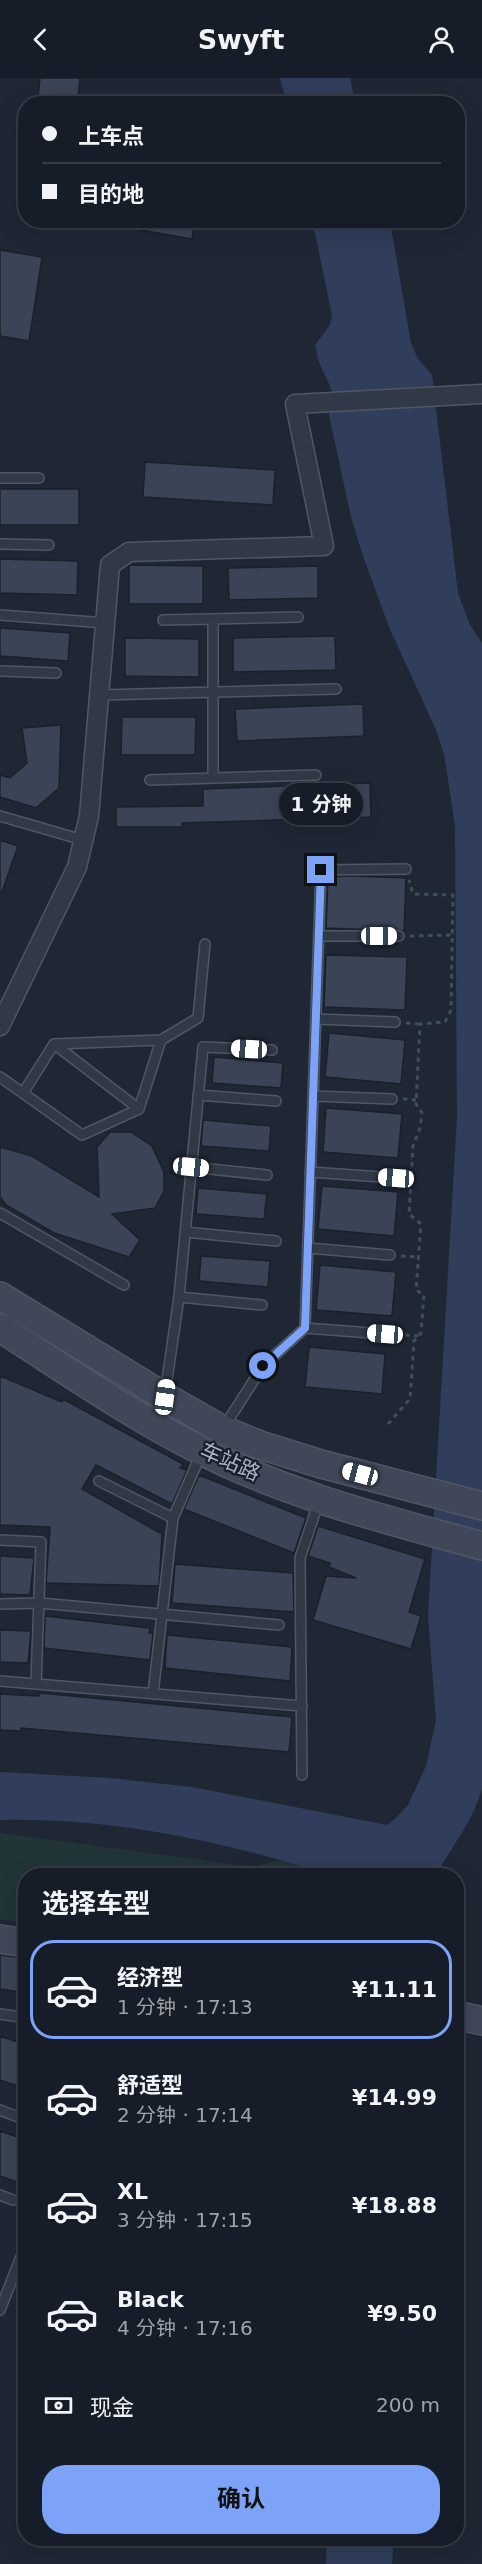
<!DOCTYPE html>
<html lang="zh">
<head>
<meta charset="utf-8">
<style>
	body { margin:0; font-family:"DejaVu Sans","Noto Sans SC",sans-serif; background:#242a34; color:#f1f3f6; height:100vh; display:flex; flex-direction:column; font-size:22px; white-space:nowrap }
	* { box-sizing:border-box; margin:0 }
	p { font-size:20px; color:#9ea2a8 }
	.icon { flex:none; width:33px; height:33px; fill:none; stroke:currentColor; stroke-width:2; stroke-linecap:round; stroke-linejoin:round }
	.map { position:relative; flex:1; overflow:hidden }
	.details { position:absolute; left:18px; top:1790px; width:446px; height:678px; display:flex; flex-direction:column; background:#171d28; border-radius:24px; box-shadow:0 6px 24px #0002,0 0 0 2px #363b45 }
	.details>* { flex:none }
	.banner { position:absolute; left:18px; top:18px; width:447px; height:132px; border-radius:24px; box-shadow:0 6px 24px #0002,0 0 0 2px #363b45; display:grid; align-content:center; height:132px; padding:0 24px; background:#171d28 }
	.end { position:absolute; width:27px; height:27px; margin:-14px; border:8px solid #7ca3f8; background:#111; box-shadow:0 0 0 3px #111 }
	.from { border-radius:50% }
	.bubble { position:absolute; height:42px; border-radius:21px; background:#171d28; box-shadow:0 6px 24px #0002,0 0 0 2px #363b45; font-size:20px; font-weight:700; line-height:42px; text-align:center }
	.car { position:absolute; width:18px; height:36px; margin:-18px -9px; border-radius:8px; box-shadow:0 0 4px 2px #0007; background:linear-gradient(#fff 24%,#345 0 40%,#fff 0 76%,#345 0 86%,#fff 0) }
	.banner b { display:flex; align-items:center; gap:21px; height:57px; font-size:22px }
	.banner b+b { border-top:2px solid #363b45 }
	.banner i { width:15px; height:15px; background:#f1f3f6 }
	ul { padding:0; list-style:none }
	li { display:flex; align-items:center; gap:18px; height:99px; margin:0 12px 9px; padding:0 12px; border:3px solid transparent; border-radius:24px }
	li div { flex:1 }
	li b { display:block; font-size:22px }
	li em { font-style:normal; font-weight:700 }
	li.active { border-color:#7ca3f8 }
	li>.icon { width:54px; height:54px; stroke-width:1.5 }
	h2 { padding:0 24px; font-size:27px; line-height:72px }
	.pay { display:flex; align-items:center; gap:15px; height:66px; padding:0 24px; font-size:22px }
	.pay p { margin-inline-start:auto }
	.cta { display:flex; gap:12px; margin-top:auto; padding:12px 24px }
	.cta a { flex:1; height:69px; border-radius:24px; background:#7ca3f8; color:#111; font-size:24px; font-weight:700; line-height:69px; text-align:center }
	header { display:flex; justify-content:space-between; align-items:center; height:78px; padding:0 24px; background:#171d28; font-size:27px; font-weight:700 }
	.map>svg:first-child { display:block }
	.green { fill:#213437 }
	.water { fill:#303e5b }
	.building { fill:#3a4456; stroke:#1a202c; stroke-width:1.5 }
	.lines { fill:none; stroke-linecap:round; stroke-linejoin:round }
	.lane-casing { stroke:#4f5664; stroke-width:12 }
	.street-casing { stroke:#4f5664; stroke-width:21 }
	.secondary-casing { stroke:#4f5664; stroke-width:30 }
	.path { stroke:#3e5054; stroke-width:3; stroke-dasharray:4.5 4.5; stroke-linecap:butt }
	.lane { stroke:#323946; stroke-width:9 }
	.street { stroke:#323946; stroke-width:18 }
	.secondary { stroke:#404759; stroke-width:27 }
	.route { stroke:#7ca3f8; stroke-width:8 }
	.labels { text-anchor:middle; stroke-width:4.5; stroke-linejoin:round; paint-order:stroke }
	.street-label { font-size:21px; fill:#abb3c3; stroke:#181e2a }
</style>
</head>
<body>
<header><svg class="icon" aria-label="back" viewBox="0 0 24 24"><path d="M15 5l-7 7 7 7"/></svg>Swyft<svg class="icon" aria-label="person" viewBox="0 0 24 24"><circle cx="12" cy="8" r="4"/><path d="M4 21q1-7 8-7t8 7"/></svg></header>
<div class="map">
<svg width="482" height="2486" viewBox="0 0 482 2486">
	<rect width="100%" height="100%" fill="#1f2735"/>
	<path class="green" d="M 0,1755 L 254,1789 L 291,1778 L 319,1788 L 320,1797 L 26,1797 L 25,1845 L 0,1841 Z"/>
	<path class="water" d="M 280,0 L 350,0 L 355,25 L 287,25 Z
		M 308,143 L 390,143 L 411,265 L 418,281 L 432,297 L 458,515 L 470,547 L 482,565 L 482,1711 C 473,1743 452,1768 436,1797 L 322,1797 L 318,1793 C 216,1762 107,1739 0,1742 L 0,1694 L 110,1700 L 192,1709 L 387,1747 L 395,1741 L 408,1727 L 426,1688 L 436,1642 L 428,1538 L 457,1039 L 455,747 L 444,676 L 436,652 L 389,549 L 363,478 L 351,439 L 329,337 C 339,315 327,305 320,286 C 317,280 317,273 315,267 L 330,247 L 332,237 L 315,155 Z
		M 327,2460 L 394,2460 L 392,2486 L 326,2486 Z"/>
	<path class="building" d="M 40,0 L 80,0 L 77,26 L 37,26 Z
		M 129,142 L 195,142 L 192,161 L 129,150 Z
		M 0,172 L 42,179 L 29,263 L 0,258 Z
		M 145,384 L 275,392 L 273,427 L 143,419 Z
		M 0,411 L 79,411 L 79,447 L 0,447 Z
		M 0,481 L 78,483 L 77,517 L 0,515 Z
		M 129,487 L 203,488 L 203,526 L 129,526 Z
		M 318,488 L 318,520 L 229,522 L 228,490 Z
		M 0,550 L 70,555 L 68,583 L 0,578 Z
		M 335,558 L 336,592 L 233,594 L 233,560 Z
		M 125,560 L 199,561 L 199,599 L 125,598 Z
		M 363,626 L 364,658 L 237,663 L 235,631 Z
		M 122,639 L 196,639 L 195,677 L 121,677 Z
		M 61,647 L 59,710 L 36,730 L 0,719 L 0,697 L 10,700 L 27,685 L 22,650 Z
		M 370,705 L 371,739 L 182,745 L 182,749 L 116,749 L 116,729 L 203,728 L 203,711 Z
		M 0,762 L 18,768 L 2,814 L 0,814 Z
		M 349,798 L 406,800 L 404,853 L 326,850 L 328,799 Z
		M 326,877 L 407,879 L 405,932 L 324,929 Z
		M 329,955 L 405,962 L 401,1006 L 325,999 Z
		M 214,979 L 283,985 L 281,1010 L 212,1005 Z
		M 326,1030 L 402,1036 L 398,1080 L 323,1074 Z
		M 203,1042 L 271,1048 L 269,1073 L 201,1068 Z
		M 110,1054 L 131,1054 L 152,1068 L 164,1094 L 164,1113 L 155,1130 L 112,1136 L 140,1162 L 129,1179 L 54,1155 L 6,1127 L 0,1119 L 0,1069 L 32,1078 L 99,1119 L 97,1069 Z
		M 322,1108 L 398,1114 L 394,1158 L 318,1151 Z
		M 198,1110 L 267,1116 L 264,1141 L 196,1136 Z
		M 201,1178 L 270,1183 L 268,1209 L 199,1203 Z
		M 320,1187 L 396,1194 L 392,1238 L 316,1232 Z
		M 309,1269 L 385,1276 L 382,1316 L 305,1309 Z
		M 0,1298 L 62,1324 L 63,1321 L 183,1386 L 180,1390 L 187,1392 L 172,1426 L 96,1387 L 82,1411 L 162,1456 L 159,1508 L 46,1505 L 50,1449 L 0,1447 Z
		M 199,1397 L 306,1440 L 294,1475 L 184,1431 Z
		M 318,1448 L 425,1481 L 409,1534 L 421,1538 L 411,1571 L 313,1542 L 326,1498 L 356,1500 L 329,1489 L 330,1485 L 308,1478 Z
		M 0,1478 L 34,1480 L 30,1517 L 0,1516 Z
		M 175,1486 L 293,1495 L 294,1534 L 172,1525 Z
		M 45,1538 L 150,1550 L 149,1555 L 153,1555 L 150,1582 L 44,1570 Z
		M 0,1552 L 31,1553 L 28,1585 L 0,1584 Z
		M 167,1557 L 292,1569 L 290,1603 L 165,1590 Z
		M 40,1615 L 292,1639 L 289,1674 L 21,1650 L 21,1653 L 0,1652 L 0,1616 L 39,1618 Z
		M 0,1877 L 26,1880 L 26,1915 L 0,1911 Z
		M 0,1958 L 26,1967 L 26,2011 L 0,2002 Z
		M 0,2053 L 26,2062 L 26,2090 L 20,2105 L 0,2098 Z"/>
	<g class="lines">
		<defs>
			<path id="lane" d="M 0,400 L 39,400
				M 0,466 L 49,467
				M 0,537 L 106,545
				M 163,542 L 298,539
				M 0,593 L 56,595
				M 100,617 L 336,611
				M 213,700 L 213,541
				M 150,702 L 316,697
				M 0,738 L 83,762
				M 319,858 L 399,858
				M 316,941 L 395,944
				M 161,962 L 198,940 L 205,866
				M 0,999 L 82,1057 L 139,1031
				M 23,1015 L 54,966 L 161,962 L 139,1031 L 54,966
				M 198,1017 L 276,1023
				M 313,1018 L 392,1021
				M 191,1089 L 267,1097
				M 310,1094 L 396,1100
				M 0,1135 L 124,1207
				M 185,1154 L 276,1163
				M 308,1170 L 390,1177
				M 179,1219 L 262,1227
				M 305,1250 L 385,1256
				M 165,1316 L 179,1219 L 203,969 L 272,972
				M 224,1349 L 263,1288 L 305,1250 L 321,792 L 406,791
				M 99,1403 L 173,1440
				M 0,1462 L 41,1464 L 36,1606
				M 0,1526 L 40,1525 L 279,1547
				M 0,1603 L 302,1628
				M 153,1616 L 173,1440 L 201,1376
				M 302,1697 L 300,1480 L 319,1423
				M 0,1936 L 26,1940
				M 0,2032 L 26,2042
				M 0,2117 L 13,2122
				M 0,2232 L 26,2166"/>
			<path id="street" d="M 0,948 L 77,789 L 89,738 L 110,487 L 129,474 L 324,468 L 295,326 L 482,316"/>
			<path id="secondary" d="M 0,1218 L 165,1319 L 223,1352 L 260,1367 L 321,1386 L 482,1428
				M 0,1250 C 66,1292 132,1338 202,1373 C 290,1418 388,1442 482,1468
				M 0,1861 L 26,1865
				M 456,1937 L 482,1943"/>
		</defs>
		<use href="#lane" class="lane-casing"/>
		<use href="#street" class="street-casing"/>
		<use href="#secondary" class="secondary-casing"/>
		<path class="path" d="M 410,858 L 452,857
			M 406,945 L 420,946
			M 403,1021 L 416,1022
			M 401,1178 L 418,1179
			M 396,1256 L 418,1258
			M 388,1346 L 410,1321 L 414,1263 L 421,1255 L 424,1217 L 416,1212 L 421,1146 L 409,1136 L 413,1068 L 420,1050 L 422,1035 L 416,1026 L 420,946 L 445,944 L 451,932 L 453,817 L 413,816 L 409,802"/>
		<use href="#lane" class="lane"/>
		<use href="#street" class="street"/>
		<use href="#secondary" class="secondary"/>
	</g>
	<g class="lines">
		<path class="route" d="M 263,1288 L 305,1250 L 321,792"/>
	</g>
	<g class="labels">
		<g class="street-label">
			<text transform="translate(230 1384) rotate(24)" y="7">车站路</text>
		</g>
	</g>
</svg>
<i class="end from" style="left:263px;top:1288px"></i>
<i class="end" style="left:321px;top:792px"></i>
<div class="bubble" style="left:279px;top:705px;width:84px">1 分钟</div>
<i class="car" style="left:379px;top:858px;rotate:90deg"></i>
<i class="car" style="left:249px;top:971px;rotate:273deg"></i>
<i class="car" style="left:191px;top:1089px;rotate:96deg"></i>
<i class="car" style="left:396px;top:1100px;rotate:274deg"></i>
<i class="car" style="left:385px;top:1256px;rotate:274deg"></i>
<i class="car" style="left:165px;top:1319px;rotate:8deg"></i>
<i class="car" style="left:360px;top:1396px;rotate:285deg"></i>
<div class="banner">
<b><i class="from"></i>上车点</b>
<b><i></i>目的地</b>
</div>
<section class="details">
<h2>选择车型</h2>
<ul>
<li class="active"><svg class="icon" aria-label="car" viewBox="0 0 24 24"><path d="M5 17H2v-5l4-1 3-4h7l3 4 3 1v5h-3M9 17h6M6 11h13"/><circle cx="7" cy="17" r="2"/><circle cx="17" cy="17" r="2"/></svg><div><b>经济型</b><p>1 分钟 · 17:13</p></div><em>¥11.11</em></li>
<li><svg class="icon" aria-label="car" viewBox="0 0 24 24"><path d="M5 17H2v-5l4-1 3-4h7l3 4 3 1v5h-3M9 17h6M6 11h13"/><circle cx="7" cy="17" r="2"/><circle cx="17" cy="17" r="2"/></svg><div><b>舒适型</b><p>2 分钟 · 17:14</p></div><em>¥14.99</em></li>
<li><svg class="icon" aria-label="car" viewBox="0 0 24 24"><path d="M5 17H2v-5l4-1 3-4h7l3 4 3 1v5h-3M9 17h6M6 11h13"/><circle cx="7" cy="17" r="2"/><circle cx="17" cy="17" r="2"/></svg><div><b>XL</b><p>3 分钟 · 17:15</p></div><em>¥18.88</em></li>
<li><svg class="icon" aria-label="car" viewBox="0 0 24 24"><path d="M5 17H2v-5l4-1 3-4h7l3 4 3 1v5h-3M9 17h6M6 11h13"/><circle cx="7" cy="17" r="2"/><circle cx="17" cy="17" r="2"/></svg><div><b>Black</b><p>4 分钟 · 17:16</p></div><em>¥9.50</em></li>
</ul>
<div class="pay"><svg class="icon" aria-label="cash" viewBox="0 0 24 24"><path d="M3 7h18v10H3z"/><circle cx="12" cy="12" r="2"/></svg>现金<p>200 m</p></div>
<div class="cta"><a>确认</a></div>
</section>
</div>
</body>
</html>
